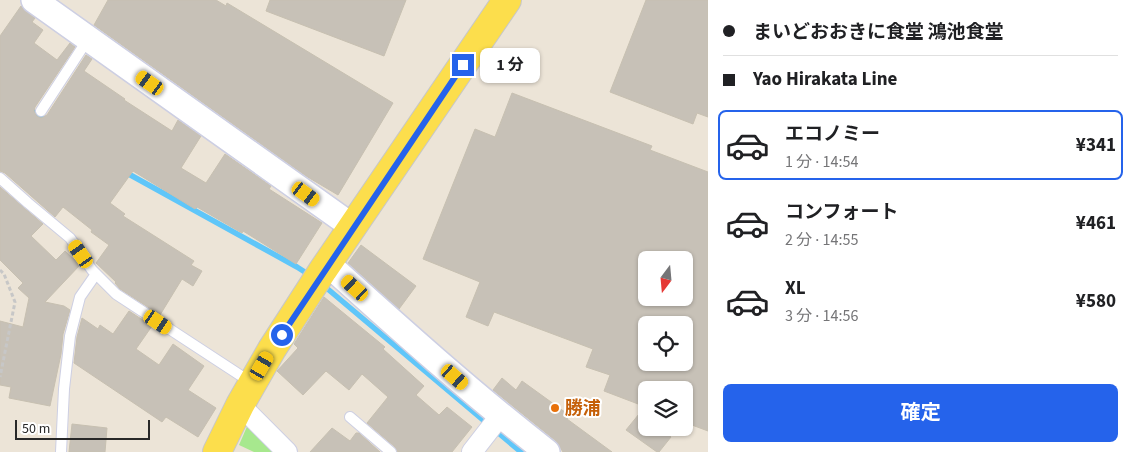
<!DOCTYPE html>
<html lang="ja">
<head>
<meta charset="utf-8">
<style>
	body { margin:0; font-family:"Source Sans 3","Noto Sans JP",sans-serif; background:#f6f6f6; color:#202124; height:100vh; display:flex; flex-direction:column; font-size:19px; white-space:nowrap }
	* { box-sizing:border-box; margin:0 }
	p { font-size:16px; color:#757577 }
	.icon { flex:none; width:28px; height:28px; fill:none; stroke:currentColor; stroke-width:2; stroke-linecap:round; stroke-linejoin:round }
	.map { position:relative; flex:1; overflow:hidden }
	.drawer { display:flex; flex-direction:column; background:#fff; width:425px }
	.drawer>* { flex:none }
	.hud { display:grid; align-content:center; height:110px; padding:0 15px; background:#fff }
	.needle { width:32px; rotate:196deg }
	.buttons { position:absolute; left:638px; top:251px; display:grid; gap:10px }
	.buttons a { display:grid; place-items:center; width:55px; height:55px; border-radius:8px; background:#fff; box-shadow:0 1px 4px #0004; font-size:25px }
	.scale { position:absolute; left:15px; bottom:12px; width:135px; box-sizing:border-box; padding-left:5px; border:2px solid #282828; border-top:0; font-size:14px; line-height:18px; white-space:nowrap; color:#282828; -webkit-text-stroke:4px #fff; paint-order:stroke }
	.end { position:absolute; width:22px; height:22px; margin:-11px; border:6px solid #2563eb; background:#fff; box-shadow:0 0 0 2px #fff }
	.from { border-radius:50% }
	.bubble { position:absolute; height:35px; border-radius:8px; background:#fff; box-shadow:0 1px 4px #0004; font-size:16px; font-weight:700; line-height:35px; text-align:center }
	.car { position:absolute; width:15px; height:30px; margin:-15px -8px; border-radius:6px; box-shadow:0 0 4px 1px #0007; background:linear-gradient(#f5c518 24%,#345 0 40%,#f5c518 0 76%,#345 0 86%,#f5c518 0) }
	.hud b { display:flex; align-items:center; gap:18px; height:48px; font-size:19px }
	.hud b+b { border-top:1px solid #e0e0e0 }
	.hud i { width:12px; height:12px; background:#202124 }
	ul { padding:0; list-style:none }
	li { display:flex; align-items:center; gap:15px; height:70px; margin:0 10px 8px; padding:0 5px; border:2px solid transparent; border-radius:8px }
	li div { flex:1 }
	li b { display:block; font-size:19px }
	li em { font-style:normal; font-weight:700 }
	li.active { border-color:#2563eb }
	li>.icon { width:45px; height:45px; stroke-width:1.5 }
	.cta { display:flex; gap:10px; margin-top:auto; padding:10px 15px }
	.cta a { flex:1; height:58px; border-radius:8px; background:#2563eb; color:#fff; font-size:20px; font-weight:700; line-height:58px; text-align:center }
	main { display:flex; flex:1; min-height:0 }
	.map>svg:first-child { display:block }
	.green { fill:#a7e88e }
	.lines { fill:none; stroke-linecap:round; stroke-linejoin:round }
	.stream { stroke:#5fc6f9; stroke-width:5.5 }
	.building { fill:#c7c1b7; stroke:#c7c0b1; fill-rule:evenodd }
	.service-casing { stroke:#cdcfe3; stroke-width:12 }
	.minor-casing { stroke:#cdcfe3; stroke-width:22 }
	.tertiary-casing { stroke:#cdcfe3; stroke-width:28 }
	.primary-casing { stroke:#c7c7c7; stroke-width:30 }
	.path { stroke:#c7c7c7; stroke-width:3; stroke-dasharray:4 2.5; stroke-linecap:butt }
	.service { stroke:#fff; stroke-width:10 }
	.minor { stroke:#fff; stroke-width:20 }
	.tertiary { stroke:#fff; stroke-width:25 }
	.primary { stroke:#fcde4c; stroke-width:28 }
	.route { stroke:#2563eb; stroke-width:6 }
	.food-dot { fill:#e8710a; stroke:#fff; stroke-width:2 }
	.labels { text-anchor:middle; stroke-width:4; stroke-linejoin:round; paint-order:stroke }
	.food-label { font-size:18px; font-weight:bold; fill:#c56008; stroke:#fff; text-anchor:start }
</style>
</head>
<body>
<main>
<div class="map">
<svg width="708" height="452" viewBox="0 0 708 452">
	<rect width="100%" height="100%" fill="#ece4d7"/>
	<path class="green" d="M 249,422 L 281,452 L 254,452 L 239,445 Z"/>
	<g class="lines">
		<path class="stream" d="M 29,109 L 46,121
			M 125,172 L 297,267 L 311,276
			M 323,285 L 521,452"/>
	</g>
	<path class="building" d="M 108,0 L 216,0 L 226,6 L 227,3 L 393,103 L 338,195 L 306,176 L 94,25 Z
		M 270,0 L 406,0 L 384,56 L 266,11 Z
		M 646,0 L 708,0 L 708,117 L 697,113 L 693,124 L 610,92 Z
		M 21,6 L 35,18 L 32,22 L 43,30 L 34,43 L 57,60 L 70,43 L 75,47 L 35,107 L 34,111 L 37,116 L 41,118 L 47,115 L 86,55 L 92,59 L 84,71 L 125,99 L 124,100 L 172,131 L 178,120 L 201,136 L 181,168 L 206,183 L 225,154 L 271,186 L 269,189 L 322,223 L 296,264 L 243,231 L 242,233 L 197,207 L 195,209 L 133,171 L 110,203 L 125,214 L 123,216 L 194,261 L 191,265 L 202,271 L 193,286 L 182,279 L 160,315 L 120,289 L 115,283 L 116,282 L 96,263 L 109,245 L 91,232 L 92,230 L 63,207 L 55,217 L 5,173 L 0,171 L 0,36 Z
		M 512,93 L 652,146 L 650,150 L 708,172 L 708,431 L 684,422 L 684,390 L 646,390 L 646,407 L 604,391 L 610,375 L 586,367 L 593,349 L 494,312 L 488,326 L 466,317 L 480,282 L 423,259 L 475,129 L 495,137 ZM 646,260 L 684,260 L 684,298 L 646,298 ZM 646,325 L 684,325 L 684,362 L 646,362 Z
		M 0,187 L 43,224 L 31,236 L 56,260 L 65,251 L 80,265 L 45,302 L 64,306 L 70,310 L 63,334 L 61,354 L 50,406 L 9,398 L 11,387 L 0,385 L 0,321 L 23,327 L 29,298 L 18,288 L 23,283 L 0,260 Z
		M 361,245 L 416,286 L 399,309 L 348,263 Z
		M 324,297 L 385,347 L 383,349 L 424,386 L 416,395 L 439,415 L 447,407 L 472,427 L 452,452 L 398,452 L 395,447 L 367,423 L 388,397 L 362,374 L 349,390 L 326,371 L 303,395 L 277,371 L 298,348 L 294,344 Z
		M 129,311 L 152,326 L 136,349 L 159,365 L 173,344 L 204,366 L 188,390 L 216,408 L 198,437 L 166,417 L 162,422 L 74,363 L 77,337 L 82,318 L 98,329 L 100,325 L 113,334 Z
		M 502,378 L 516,390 L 522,381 L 569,415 L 567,419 L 612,452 L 563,452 L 556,441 L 493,390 Z
		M 639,414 L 646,419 L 646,428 L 658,428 L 671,437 L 659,452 L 657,452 L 626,430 Z
		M 72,424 L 107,428 L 105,452 L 69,452 Z
		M 332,428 L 350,441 L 356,433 L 359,433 L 380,452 L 310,452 Z"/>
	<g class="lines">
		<defs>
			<path id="service" d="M 41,111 L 88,39
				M 0,178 L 28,203 L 70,238 L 92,270 L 116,294 L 252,383
				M 350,417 L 391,452
				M 61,452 L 64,389 L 70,336 L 80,297 L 96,274"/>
			<path id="minor" d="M 240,405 L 287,452
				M 472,452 L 500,416"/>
			<path id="tertiary" d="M 34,0 L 353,227
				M 328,264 C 399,328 471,393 547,452"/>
			<path id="primary" d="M 217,452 L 240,405 L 272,349 L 323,270 L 507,0"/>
		</defs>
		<use href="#service" class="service-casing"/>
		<use href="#minor" class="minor-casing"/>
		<use href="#tertiary" class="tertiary-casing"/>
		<use href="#primary" class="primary-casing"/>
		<path class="path" d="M 0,270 L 4,274 L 15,302 L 0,377"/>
		<use href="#service" class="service"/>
		<use href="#minor" class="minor"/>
		<use href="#tertiary" class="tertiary"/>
		<use href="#primary" class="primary"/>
	</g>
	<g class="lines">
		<path class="route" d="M 282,335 L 463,65"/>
	</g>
	<circle class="food-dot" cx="555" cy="408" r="5"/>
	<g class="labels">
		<g class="food-label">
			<text x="565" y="414">勝浦</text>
		</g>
	</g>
</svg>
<div class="buttons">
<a><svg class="needle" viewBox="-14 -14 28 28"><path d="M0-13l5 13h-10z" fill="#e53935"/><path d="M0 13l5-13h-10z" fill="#757577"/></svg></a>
<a><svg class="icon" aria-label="locate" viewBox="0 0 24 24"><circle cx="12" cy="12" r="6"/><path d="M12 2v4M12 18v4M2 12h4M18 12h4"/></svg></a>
<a><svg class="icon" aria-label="layers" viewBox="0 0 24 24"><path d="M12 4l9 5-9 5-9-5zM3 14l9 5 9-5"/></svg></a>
</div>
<div class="scale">50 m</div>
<i class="end from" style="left:282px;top:335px"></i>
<i class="end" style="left:463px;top:65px"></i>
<div class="bubble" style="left:480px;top:48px;width:60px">1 分</div>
<i class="car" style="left:150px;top:83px;rotate:305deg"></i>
<i class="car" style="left:306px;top:194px;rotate:126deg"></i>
<i class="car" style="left:81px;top:254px;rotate:325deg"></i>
<i class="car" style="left:355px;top:288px;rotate:312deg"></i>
<i class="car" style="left:158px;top:322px;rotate:124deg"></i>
<i class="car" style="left:262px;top:366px;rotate:30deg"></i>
<i class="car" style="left:455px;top:377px;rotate:131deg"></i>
</div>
<section class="drawer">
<div class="hud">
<b><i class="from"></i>まいどおおきに食堂 鴻池食堂</b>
<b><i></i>Yao Hirakata Line</b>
</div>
<ul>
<li class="active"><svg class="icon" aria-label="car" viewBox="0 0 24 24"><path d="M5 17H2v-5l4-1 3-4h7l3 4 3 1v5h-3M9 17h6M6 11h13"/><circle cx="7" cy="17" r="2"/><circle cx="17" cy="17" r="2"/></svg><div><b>エコノミー</b><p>1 分 · 14:54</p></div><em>¥341</em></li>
<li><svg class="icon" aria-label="car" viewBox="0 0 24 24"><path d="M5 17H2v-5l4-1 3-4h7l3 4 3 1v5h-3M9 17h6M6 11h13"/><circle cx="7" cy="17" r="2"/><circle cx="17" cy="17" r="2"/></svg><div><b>コンフォート</b><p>2 分 · 14:55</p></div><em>¥461</em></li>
<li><svg class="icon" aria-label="car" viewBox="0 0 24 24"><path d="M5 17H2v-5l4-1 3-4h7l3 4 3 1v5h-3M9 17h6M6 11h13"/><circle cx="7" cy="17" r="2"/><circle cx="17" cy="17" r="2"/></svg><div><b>XL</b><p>3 分 · 14:56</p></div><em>¥580</em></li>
</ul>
<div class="cta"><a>確定</a></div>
</section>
</main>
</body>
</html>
